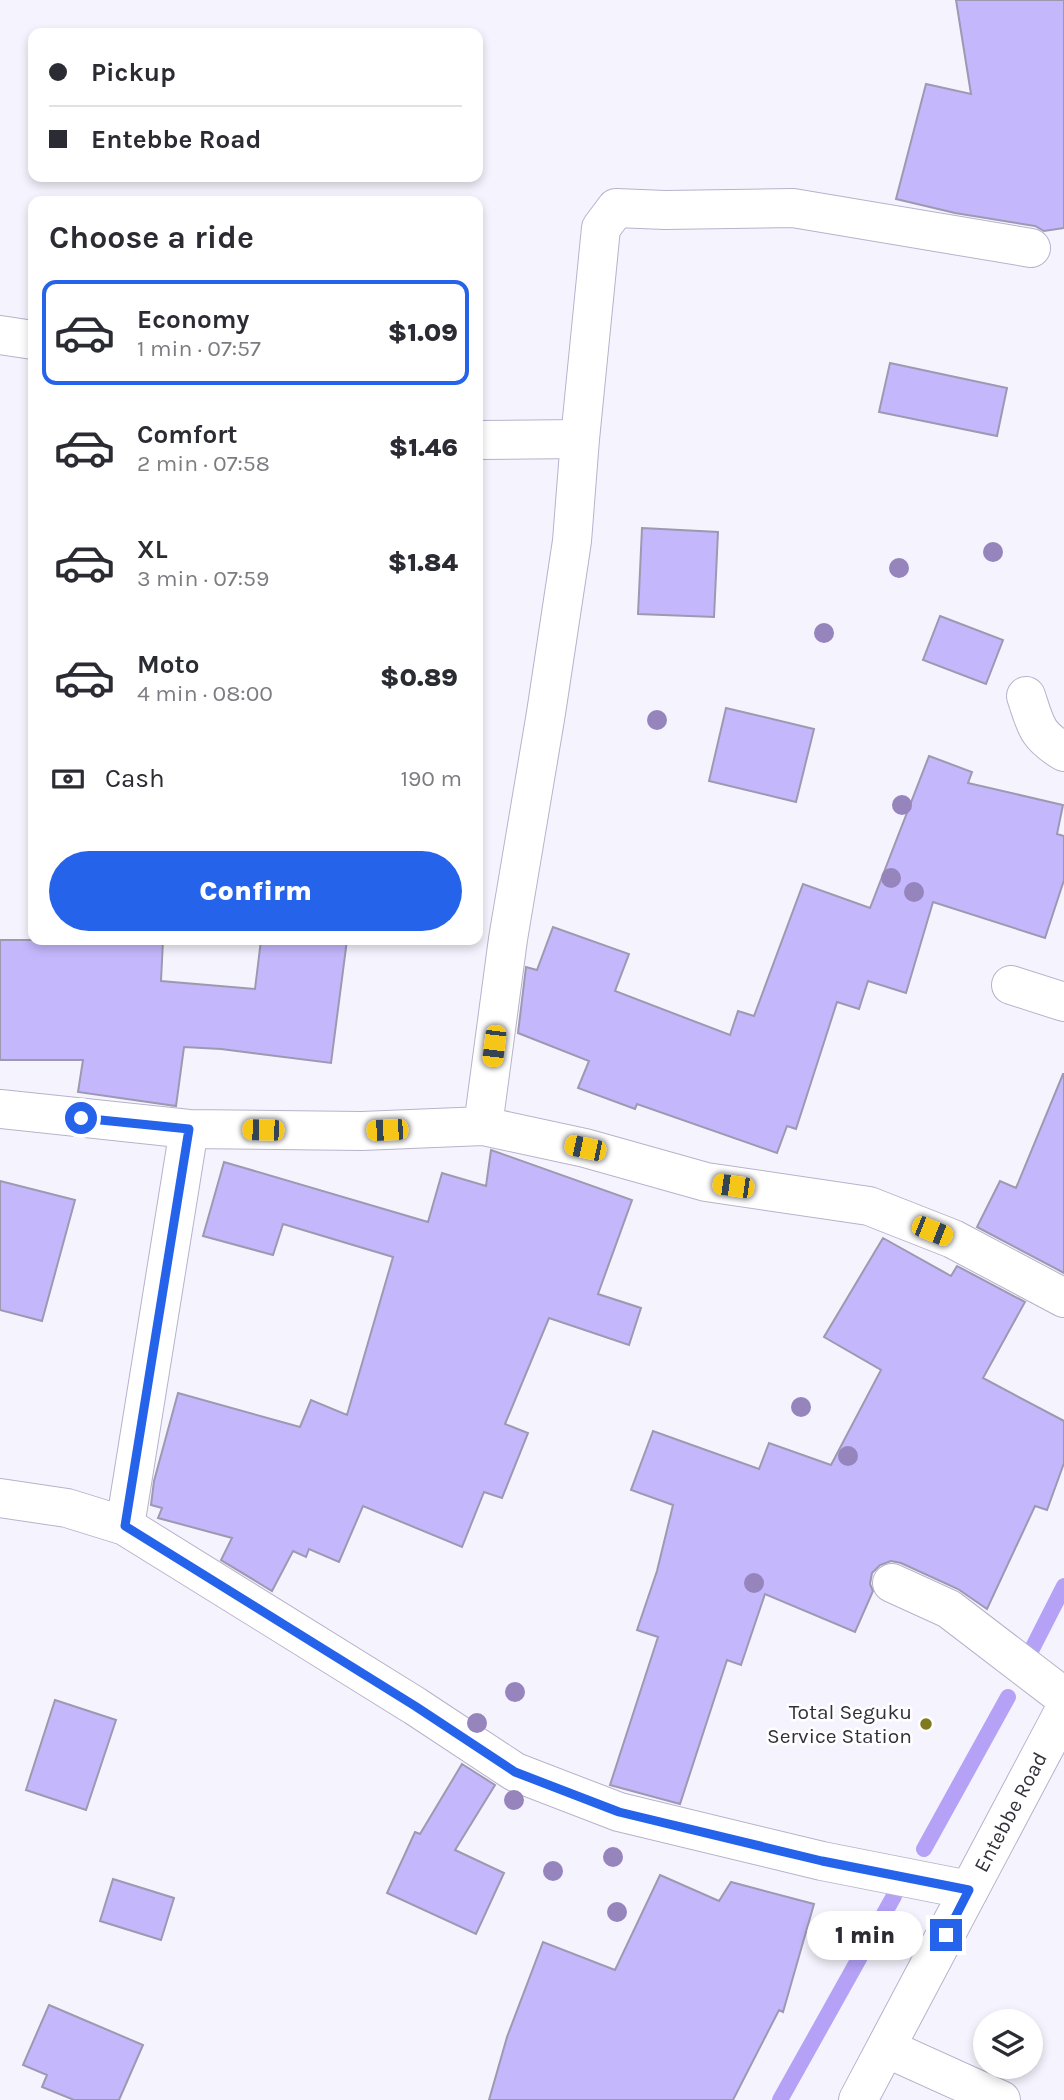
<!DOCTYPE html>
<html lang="en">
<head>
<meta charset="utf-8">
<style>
	body { margin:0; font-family:Karla,sans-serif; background:#f2f2f3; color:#2b2b33; height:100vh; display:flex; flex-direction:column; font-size:26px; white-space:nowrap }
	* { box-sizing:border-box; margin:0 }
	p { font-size:23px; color:#7c7c81 }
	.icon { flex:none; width:38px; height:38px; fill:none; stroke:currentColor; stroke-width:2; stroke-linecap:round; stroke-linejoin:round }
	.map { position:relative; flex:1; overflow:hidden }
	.drawer { position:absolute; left:28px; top:196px; width:455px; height:749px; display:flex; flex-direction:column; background:#fff; border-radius:14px; box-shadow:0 4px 10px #0003 }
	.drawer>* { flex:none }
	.hud { position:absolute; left:28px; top:28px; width:455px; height:154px; border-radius:14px; box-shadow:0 4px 10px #0003; display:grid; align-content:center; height:154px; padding:0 21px; background:#fff }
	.buttons { position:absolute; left:973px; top:2009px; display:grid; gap:14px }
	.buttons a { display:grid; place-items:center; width:70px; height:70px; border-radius:50%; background:#fff; box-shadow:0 4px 10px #0003; font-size:35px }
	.end { position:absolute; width:32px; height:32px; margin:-16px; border:9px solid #2563eb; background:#fff; box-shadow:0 0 0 4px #fff }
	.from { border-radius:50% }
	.bubble { position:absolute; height:49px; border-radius:24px; background:#fff; box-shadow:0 4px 10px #0003; font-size:23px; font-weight:800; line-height:49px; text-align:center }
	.car { position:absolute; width:21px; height:42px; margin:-21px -10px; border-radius:9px; box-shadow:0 0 5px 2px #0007; background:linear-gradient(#f5c518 24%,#345 0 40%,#f5c518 0 76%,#345 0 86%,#f5c518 0) }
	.hud b { display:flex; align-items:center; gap:24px; height:66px; font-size:26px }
	.hud b+b { border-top:2px solid #e1e1e2 }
	.hud i { width:18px; height:18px; background:#2b2b33 }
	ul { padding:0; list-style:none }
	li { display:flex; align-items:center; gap:21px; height:105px; margin:0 14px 10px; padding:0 7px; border:4px solid transparent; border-radius:14px }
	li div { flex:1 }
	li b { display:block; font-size:26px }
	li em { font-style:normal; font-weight:800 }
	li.active { border-color:#2563eb }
	li>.icon { width:63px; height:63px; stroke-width:1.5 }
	h2 { padding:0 21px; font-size:32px; line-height:84px }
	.pay { display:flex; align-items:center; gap:18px; height:77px; padding:0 21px; font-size:26px }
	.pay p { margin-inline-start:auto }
	.primary-button { display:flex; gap:14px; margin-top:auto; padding:14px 21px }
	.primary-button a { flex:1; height:80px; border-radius:42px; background:#2563eb; color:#fff; font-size:28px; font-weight:800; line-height:80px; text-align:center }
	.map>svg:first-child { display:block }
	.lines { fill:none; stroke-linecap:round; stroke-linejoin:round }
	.stream { stroke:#b5a2f7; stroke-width:16 }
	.building { fill:#c5b7fc; stroke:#9d99b1; stroke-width:2 }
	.street-casing { stroke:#b7b2cb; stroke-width:40 }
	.primary-casing { stroke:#b7b2cb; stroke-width:40 }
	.street { stroke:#fff; stroke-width:38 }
	.primary { stroke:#fff; stroke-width:38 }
	.tree { fill:#9684bd }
	.route { stroke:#2563eb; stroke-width:9 }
	.poi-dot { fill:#7f791f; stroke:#fff; stroke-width:2.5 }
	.labels { text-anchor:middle; stroke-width:5; stroke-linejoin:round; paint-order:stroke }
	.poi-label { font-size:21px; fill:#32303a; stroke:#fff; text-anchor:end }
	.street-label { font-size:21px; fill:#32303a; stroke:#fff }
</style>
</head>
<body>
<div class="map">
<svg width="1064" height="2100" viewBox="0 0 1064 2100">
	<rect width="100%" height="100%" fill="#f5f4fe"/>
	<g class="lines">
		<path class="stream" d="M 1032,1649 L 1064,1586
			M 924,1849 L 1008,1697
			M 780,2100 L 894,1896"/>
	</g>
	<path class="building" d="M 956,0 L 1064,0 L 1064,228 L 1044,231 L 1035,226 L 955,213 L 896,199 L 926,84 L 971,94 Z
		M 890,363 L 1007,388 L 997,436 L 879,412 Z
		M 642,528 L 718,532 L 714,617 L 638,614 Z
		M 940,616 L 1003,640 L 986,684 L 923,660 Z
		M 726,708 L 814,729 L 796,802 L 709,781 Z
		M 929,756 L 972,772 L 968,783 L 1063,805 L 1057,834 L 1064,836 L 1064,880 L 1045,938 L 933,902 L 906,993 L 868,981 L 859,1009 L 837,1002 L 796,1129 L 787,1126 L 777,1153 L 637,1104 L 635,1109 L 578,1088 L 589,1061 L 518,1033 L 526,967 L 537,970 L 553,927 L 629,954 L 615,991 L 730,1035 L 738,1011 L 754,1016 L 803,884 L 870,908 Z
		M 0,940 L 163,940 L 161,981 L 255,989 L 261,940 L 347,940 L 331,1063 L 221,1049 L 184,1047 L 176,1106 L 78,1092 L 83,1060 L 0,1060 Z
		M 1063,1074 L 1064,1074 L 1064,1273 L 977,1227 L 1000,1181 L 1016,1188 Z
		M 491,1150 L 632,1200 L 598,1294 L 641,1308 L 629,1345 L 549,1318 L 505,1424 L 528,1433 L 502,1498 L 484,1492 L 462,1547 L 363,1506 L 339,1562 L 309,1549 L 306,1557 L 293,1551 L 272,1591 L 221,1560 L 232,1538 L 158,1518 L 162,1508 L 151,1505 L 154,1481 L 178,1393 L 300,1427 L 311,1400 L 347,1415 L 393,1257 L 283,1224 L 273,1255 L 203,1236 L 224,1162 L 428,1222 L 442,1173 L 486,1186 Z
		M 0,1181 L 75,1200 L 42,1321 L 0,1310 Z
		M 883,1238 L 951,1276 L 957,1266 L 1025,1302 L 983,1378 L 1064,1421 L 1064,1463 L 1047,1510 L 1035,1506 L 987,1609 L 958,1589 L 901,1563 L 891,1561 L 880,1565 L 872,1573 L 870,1584 L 873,1591 L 855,1632 L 765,1594 L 741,1665 L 727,1660 L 680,1804 L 610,1785 L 658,1637 L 637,1630 L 657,1571 L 673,1505 L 631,1490 L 653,1431 L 759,1469 L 769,1443 L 831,1465 L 881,1370 L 824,1337 Z
		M 55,1700 L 116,1720 L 86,1810 L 26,1790 Z
		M 462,1764 L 495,1785 L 455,1850 L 504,1873 L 476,1934 L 387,1893 L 415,1832 L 420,1834 Z
		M 660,1875 L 719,1901 L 731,1882 L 814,1904 L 783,2012 L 779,2010 L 733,2100 L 489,2100 L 507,2037 L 543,1942 L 615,1970 Z
		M 113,1879 L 174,1898 L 161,1940 L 100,1921 Z
		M 49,2005 L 143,2045 L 119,2100 L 74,2100 L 42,2087 L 47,2075 L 23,2065 Z"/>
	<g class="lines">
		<defs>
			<path id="street" d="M 0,335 L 33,340
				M 580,439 L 601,228 L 616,208 L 665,210 L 793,208 L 1031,248
				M 478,440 L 580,439 L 572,541 L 546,713 L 508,939 L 483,1126
				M 1026,696 C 1036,726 1036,735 1064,752
				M 1011,985 L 1064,1002
				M 0,1109 L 189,1129 L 362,1131 L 483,1126 L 585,1148 L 706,1182 L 869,1206 L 953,1239 L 1064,1298
				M 0,1498 L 67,1508 L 125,1526 L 415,1706 L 515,1772 L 619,1812 L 822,1861 L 969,1890
				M 125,1526 L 189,1129
				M 892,1583 L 949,1609 L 1064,1697
				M 886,2048 L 1001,2100"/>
			<g id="primary">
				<path id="s1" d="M 858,2100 L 1064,1711"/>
			</g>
		</defs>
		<use href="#street" class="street-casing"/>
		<use href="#primary" class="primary-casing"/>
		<use href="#street" class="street"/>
		<use href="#primary" class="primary"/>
	</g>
	<g class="tree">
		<circle cx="993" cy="552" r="10"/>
		<circle cx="899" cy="568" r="10"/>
		<circle cx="824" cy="633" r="10"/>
		<circle cx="657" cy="720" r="10"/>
		<circle cx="902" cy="805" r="10"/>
		<circle cx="891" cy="878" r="10"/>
		<circle cx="914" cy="892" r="10"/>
		<circle cx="801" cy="1407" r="10"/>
		<circle cx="848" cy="1456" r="10"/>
		<circle cx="754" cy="1583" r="10"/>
		<circle cx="515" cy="1692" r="10"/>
		<circle cx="477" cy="1723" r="10"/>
		<circle cx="514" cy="1800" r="10"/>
		<circle cx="613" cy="1857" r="10"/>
		<circle cx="553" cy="1871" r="10"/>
		<circle cx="617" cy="1912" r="10"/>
	</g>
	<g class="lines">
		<path class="route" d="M 81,1118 L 189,1129 L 125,1526 L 415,1706 L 515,1772 L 619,1812 L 822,1861 L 969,1890 L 946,1935"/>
	</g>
	<circle class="poi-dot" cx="926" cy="1724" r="7"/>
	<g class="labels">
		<g class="poi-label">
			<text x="912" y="1719">Total Seguku<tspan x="912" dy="24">Service Station</tspan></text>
		</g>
		<g class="street-label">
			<text dy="7" stroke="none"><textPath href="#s1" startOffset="326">Entebbe Road</textPath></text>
		</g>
	</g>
</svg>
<div class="buttons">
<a><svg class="icon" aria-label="layers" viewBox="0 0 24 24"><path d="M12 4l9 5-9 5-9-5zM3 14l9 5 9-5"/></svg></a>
</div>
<i class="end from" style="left:81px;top:1118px"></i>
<i class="end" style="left:946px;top:1935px"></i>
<div class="bubble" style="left:807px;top:1911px;width:116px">1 min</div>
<i class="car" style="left:494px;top:1046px;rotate:187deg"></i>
<i class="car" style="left:263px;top:1130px;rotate:271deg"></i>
<i class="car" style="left:387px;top:1130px;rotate:268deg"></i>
<i class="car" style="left:585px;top:1148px;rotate:282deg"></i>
<i class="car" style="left:733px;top:1186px;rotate:278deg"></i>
<i class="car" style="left:932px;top:1231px;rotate:112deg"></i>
<div class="hud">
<b><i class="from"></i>Pickup</b>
<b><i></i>Entebbe Road</b>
</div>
<section class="drawer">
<h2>Choose a ride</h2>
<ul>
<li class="active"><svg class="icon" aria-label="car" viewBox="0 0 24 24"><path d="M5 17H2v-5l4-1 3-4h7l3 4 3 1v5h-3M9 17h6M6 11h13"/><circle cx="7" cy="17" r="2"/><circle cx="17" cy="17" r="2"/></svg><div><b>Economy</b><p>1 min · 07:57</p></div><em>$1.09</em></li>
<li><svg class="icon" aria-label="car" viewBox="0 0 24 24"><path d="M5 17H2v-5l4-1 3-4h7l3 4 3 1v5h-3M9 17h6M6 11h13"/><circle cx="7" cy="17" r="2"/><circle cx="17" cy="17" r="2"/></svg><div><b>Comfort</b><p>2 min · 07:58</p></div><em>$1.46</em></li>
<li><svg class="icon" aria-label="car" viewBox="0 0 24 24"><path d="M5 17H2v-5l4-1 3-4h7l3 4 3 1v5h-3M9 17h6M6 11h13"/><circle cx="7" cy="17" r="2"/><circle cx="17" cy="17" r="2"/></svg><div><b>XL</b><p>3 min · 07:59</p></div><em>$1.84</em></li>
<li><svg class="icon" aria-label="car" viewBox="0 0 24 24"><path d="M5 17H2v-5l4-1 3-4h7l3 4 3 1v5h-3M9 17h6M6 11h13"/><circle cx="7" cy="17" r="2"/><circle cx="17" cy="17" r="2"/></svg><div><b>Moto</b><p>4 min · 08:00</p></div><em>$0.89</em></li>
</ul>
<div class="pay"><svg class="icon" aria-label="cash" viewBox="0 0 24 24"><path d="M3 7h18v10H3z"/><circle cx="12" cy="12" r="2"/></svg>Cash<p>190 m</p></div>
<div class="primary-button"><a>Confirm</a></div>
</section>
</div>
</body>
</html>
